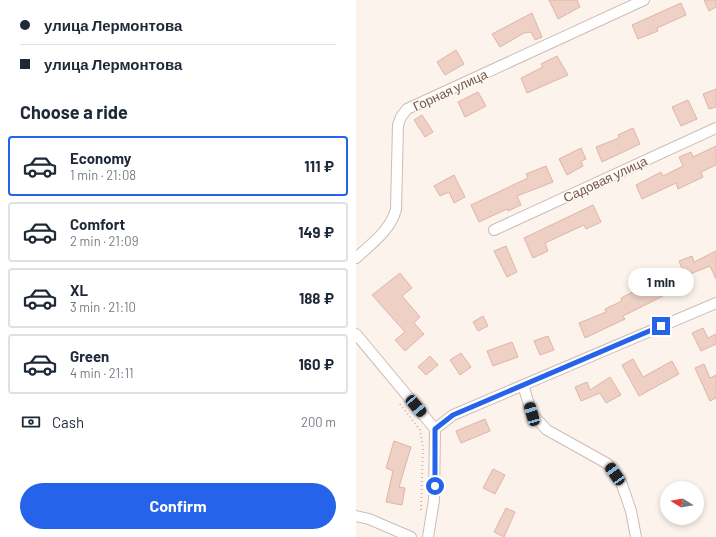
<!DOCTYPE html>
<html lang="en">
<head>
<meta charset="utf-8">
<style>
	body { margin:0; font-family:Barlow,sans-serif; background:#f2f2f3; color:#1f2937; height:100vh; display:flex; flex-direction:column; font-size:15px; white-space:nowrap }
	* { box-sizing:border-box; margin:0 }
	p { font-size:13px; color:#747a83 }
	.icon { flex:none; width:22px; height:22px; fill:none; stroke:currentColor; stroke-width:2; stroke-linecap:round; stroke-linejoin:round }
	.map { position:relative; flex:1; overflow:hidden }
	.drawer { display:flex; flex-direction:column; background:#fff; width:356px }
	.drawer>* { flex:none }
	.banner { display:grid; align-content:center; height:88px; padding:0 20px; background:#fff }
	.needle { width:26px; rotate:281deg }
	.fabs { position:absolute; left:304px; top:481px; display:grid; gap:8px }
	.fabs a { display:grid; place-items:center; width:44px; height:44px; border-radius:50%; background:#fff; box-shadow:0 2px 6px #0003; font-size:20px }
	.end { position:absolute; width:18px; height:18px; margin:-9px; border:5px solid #2563eb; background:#fff; box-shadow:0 0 0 2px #fff }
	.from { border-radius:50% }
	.bubble { position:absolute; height:28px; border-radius:14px; background:#fff; box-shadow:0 2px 6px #0003; font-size:13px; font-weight:700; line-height:28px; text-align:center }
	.car { position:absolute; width:12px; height:24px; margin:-12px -6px; border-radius:5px; box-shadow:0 0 3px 1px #0007; background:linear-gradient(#222 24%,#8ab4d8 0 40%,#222 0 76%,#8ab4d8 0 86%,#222 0) }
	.banner b { display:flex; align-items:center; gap:14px; height:38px; font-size:15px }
	.banner b+b { border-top:1px solid #e0e1e3 }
	.banner i { width:10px; height:10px; background:#1f2937 }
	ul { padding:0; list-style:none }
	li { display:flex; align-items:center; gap:12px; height:60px; margin:0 8px 6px; padding:0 12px; border:2px solid #e0e1e3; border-radius:4px }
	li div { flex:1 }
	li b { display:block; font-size:15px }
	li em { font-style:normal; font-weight:700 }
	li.active { border-color:#2563eb }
	li>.icon { width:36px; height:36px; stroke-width:1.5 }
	h2 { padding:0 20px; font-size:18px; line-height:48px }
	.pay { display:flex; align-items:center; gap:10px; height:44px; padding:0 20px; font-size:15px }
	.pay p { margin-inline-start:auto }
	.button { display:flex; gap:8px; margin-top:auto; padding:8px 20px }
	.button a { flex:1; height:46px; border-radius:24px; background:#2563eb; color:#fff; font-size:16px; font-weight:700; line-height:46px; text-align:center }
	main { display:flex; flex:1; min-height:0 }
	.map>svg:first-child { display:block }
	.building { fill:#eed0c5; stroke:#e0b5a7 }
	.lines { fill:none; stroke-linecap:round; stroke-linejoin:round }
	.minor-casing { stroke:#cfbcb4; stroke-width:12 }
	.path { stroke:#d4b3a8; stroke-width:2; stroke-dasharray:1 3; stroke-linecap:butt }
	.minor { stroke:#fff; stroke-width:10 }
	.route { stroke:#2563eb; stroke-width:5 }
	.labels { text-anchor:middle; stroke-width:3; stroke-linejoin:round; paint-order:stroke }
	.street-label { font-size:13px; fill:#755850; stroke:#fef8f2 }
</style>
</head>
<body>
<main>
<section class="drawer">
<div class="banner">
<b><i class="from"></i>улица Лермонтова</b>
<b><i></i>улица Лермонтова</b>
</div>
<h2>Choose a ride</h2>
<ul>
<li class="active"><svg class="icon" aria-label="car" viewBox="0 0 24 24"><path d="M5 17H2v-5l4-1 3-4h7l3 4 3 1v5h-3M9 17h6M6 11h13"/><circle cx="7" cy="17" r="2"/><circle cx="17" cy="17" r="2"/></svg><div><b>Economy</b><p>1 min · 21:08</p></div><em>111 ₽</em></li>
<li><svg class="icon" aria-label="car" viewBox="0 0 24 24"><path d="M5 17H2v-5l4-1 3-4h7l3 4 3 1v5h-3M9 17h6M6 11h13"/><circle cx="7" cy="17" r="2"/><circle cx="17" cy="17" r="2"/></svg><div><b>Comfort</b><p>2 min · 21:09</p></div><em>149 ₽</em></li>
<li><svg class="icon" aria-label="car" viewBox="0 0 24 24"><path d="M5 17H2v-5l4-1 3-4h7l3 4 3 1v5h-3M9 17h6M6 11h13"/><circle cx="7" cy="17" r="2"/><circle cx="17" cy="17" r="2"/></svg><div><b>XL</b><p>3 min · 21:10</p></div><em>188 ₽</em></li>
<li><svg class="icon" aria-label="car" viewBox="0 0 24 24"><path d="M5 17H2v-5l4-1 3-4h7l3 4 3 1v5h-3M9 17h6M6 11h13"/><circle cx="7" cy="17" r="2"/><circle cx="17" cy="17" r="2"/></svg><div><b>Green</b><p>4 min · 21:11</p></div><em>160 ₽</em></li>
</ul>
<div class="pay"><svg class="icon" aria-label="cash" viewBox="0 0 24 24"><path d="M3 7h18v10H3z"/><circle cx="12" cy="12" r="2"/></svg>Cash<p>200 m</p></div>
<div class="button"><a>Confirm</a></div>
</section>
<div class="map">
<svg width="360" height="537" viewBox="0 0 360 537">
	<rect width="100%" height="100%" fill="#fbf3ec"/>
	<path class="building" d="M 193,0 L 221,0 L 224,7 L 202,19 Z
		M 348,0 L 360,0 L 360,7 L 353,11 Z
		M 325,3 L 330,15 L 301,28 L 302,31 L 282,39 L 276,25 Z
		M 176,13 L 186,37 L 179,40 L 175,32 L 168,33 L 144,47 L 136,34 Z
		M 100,50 L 108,64 L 89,75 L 81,62 Z
		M 201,56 L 212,75 L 171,93 L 165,78 L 187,67 L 185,64 Z
		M 360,89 L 360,107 L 353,109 L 347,94 Z
		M 122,92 L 130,106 L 109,117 L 102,102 Z
		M 332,100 L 341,119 L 325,126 L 316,107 Z
		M 66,115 L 77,132 L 69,137 L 58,120 Z
		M 277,128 L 284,144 L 246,162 L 240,147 L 263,138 L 262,135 Z
		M 360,146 L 360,165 L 345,172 L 347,177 L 322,189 L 320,183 L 286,199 L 280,185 L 305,172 L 307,176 L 327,166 L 323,157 L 335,152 L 337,157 Z
		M 225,148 L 230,159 L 225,161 L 227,166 L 211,175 L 203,159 Z
		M 190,166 L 197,182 L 161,196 L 165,205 L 152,211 L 151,209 L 123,222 L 115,205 L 172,178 L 170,174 Z
		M 98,175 L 109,197 L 98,203 L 93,192 L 84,196 L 78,186 Z
		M 237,205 L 245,222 L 230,229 L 228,225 L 189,243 L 192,251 L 177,258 L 168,238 Z
		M 150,246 L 161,272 L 151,277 L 138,251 Z
		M 360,251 L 360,279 L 354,266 L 329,276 L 323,261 L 336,256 L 338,262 Z
		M 44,273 L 56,288 L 46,296 L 64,317 L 58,323 L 68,334 L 49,351 L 39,340 L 49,332 L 16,295 Z
		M 300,280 L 307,296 L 267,316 L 269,319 L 229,338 L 223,323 L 250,312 L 249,309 L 266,301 L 265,298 Z
		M 127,316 L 132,326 L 122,331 L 117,322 Z
		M 347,328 L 352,338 L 360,334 L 360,344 L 345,351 L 336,333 Z
		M 192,336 L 198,350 L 184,355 L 178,341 Z
		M 156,342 L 162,357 L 137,366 L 131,351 Z
		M 105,353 L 115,367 L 104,375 L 94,360 Z
		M 74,356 L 82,365 L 70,375 L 62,367 Z
		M 277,359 L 287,377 L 316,361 L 323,374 L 283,396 L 266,365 Z
		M 348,364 L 354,378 L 360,375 L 360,398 L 354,401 L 339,368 Z
		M 254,377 L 265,395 L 250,403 L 244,393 L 225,401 L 219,387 L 231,382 L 234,390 Z
		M 129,419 L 134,431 L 105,443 L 100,431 Z
		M 38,441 L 55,447 L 43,487 L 49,488 L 46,505 L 30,502 L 37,471 L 30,468 Z
		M 137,469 L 149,475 L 139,494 L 127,488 Z
		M 150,508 L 159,512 L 148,537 L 138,532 Z"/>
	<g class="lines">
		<defs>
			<path id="minor" d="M 138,230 L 360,128
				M 0,258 C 15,244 35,230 40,209 L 42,125 L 45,117 L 51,109 L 288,0
				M 0,334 L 79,429 L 78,500 L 72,537
				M 167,385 L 176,414 L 191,430 L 252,464 L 265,482 L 275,511 L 280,537
				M 79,429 L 97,415 L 360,303
				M 0,516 L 13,519 L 55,537"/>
		</defs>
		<use href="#minor" class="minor-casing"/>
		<path class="path" d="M 44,404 L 64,430 L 67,447 L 65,510"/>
		<use href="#minor" class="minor"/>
	</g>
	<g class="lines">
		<path class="route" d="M 79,486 L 79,429 L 97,415 L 305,326"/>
	</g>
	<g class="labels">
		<g class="street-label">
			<text transform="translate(94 90) rotate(-25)" y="5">Горная улица</text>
			<text transform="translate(249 179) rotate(-25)" y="5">Садовая улица</text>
		</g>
	</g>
</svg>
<div class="fabs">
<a><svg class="needle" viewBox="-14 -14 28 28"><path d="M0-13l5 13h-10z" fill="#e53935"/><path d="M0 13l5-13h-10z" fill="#747a83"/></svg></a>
</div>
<i class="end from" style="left:79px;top:486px"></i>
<i class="end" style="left:305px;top:326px"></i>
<div class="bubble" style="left:272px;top:268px;width:66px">1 min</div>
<i class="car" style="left:60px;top:406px;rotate:140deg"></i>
<i class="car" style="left:176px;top:414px;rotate:344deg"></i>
<i class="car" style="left:259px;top:474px;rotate:325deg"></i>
</div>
</main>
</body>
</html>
